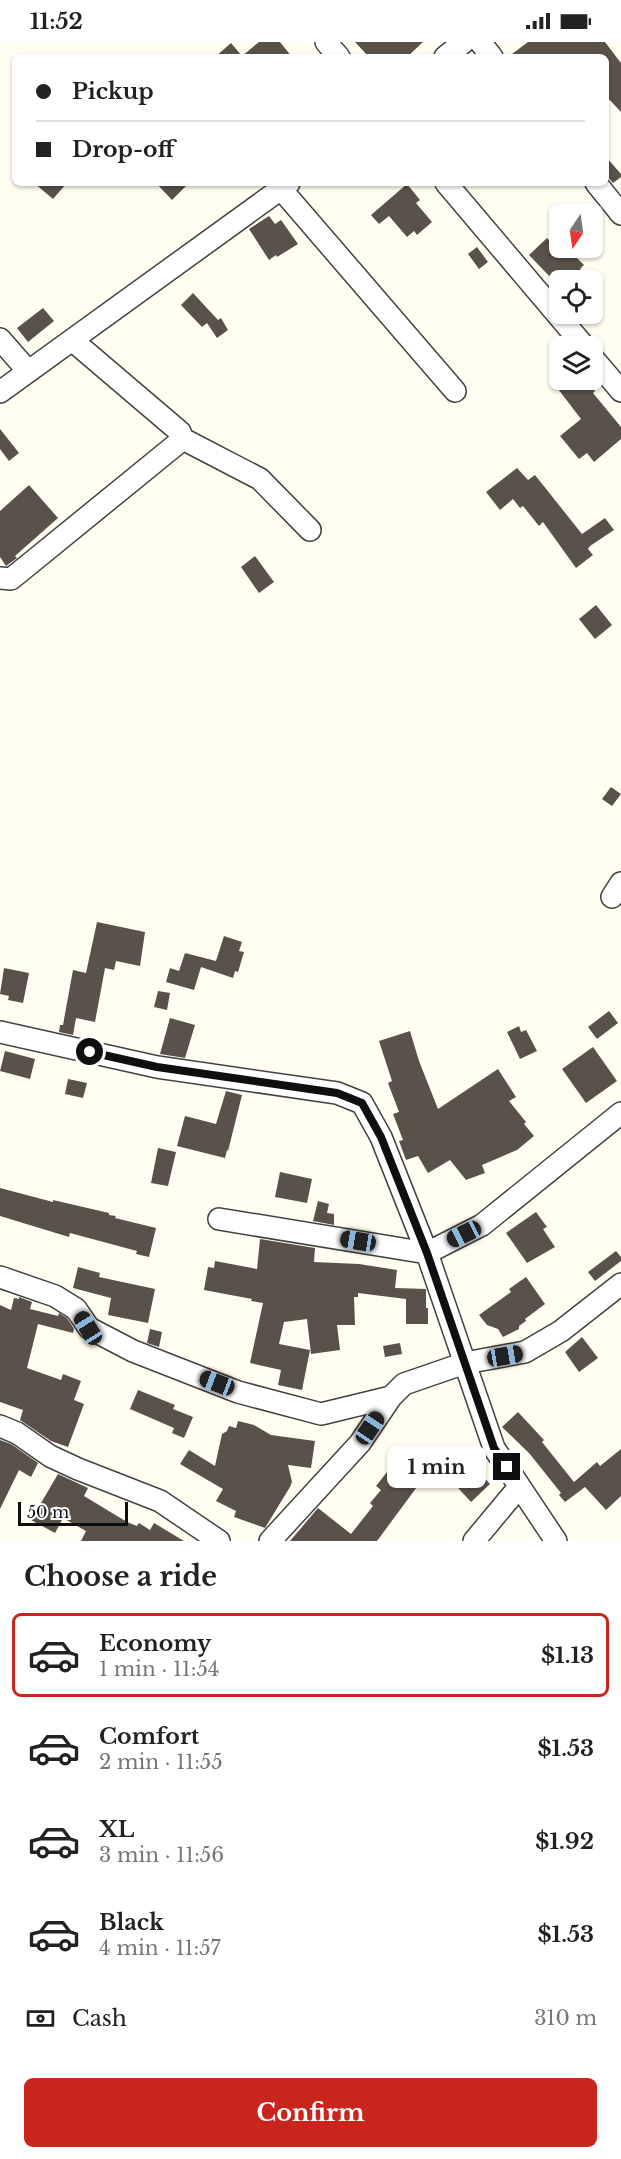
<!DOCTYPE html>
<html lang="en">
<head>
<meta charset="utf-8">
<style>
	body { margin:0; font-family:"Libre Baskerville",serif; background:#f2f2f2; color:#222; height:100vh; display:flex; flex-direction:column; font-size:22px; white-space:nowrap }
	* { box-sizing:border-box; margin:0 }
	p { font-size:20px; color:#767676 }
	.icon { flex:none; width:33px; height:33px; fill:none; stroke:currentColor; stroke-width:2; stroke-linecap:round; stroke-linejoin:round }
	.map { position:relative; height:1499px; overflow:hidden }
	.panel { display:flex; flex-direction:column; background:#fff; flex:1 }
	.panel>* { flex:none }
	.guide { position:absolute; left:12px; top:12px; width:597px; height:132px; border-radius:9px; box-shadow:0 2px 4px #0004; display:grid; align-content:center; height:132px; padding:0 24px; background:#fff }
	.needle { width:39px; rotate:193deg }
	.tools { position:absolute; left:549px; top:162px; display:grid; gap:12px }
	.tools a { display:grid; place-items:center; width:54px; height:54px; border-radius:9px; background:#fff; box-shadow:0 2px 4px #0004; font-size:30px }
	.scale { position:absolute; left:18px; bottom:15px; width:110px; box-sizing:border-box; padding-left:6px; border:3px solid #0f0f0f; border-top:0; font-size:16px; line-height:21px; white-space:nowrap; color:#0f0f0f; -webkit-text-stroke:4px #fff; paint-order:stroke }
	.end { position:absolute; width:27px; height:27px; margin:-14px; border:8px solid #0f0f0f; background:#fff; box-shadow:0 0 0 3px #fff }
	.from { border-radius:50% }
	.bubble { position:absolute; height:42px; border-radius:9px; background:#fff; box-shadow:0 2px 4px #0004; font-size:20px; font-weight:800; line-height:42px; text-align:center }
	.car { position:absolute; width:18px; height:36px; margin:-18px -9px; border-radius:8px; box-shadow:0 0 4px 2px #0007; background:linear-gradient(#222 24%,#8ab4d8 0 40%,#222 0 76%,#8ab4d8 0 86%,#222 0) }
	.guide b { display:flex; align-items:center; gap:21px; height:57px; font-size:22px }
	.guide b+b { border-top:2px solid #e0e0e0 }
	.guide i { width:15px; height:15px; background:#222 }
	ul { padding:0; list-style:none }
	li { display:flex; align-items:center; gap:18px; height:84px; margin:0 12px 9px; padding:0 12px; border:3px solid transparent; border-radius:9px }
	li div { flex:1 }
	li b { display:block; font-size:22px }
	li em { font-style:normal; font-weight:800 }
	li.on { border-color:#c9251d }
	li>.icon { width:54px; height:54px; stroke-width:1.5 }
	h2 { padding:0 24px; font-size:27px; line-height:72px }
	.pay { display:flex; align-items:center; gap:15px; height:66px; padding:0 24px; font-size:22px }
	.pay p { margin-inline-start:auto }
	.cta { display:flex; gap:12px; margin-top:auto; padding:12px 24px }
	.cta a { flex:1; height:69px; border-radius:9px; background:#c9251d; color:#fff; font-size:24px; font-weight:800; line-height:69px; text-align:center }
	.status { display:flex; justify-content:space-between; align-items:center; height:42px; padding:0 30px; background:#fff; direction:ltr }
	.status svg { height:16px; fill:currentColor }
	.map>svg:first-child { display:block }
	.building { fill:#59514a }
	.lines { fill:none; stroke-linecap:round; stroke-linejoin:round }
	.minor-casing { stroke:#424242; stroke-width:24 }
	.minor { stroke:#fff; stroke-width:21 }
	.route { stroke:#0f0f0f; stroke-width:8 }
</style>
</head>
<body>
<div class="status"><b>11:52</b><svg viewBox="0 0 49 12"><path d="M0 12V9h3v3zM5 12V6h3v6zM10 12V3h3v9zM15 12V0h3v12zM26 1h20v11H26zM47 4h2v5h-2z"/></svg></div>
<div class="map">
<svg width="621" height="1499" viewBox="0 0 621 1499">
	<rect width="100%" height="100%" fill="#fffef1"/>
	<path class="building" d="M 259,0 L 280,0 L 292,15 L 215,15 L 231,1 L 242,14 Z
		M 355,0 L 423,0 L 407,15 L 369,15 Z
		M 528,0 L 605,0 L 621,21 L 621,70 L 606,54 L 606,15 L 508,15 Z
		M 606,115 L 621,132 L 621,135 L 613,141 L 606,133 Z
		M 34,141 L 67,141 L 53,157 Z
		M 156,141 L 189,141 L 172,158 Z
		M 407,142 L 420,158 L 416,161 L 432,180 L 417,193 L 414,189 L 407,195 L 389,174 L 379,182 L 371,173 Z
		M 269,174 L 275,182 L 281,178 L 298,202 L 277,215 L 276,213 L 269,218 L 249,187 Z
		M 547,196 L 557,207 L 567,206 L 584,223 L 580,227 L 590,238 L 553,238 L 529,213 Z
		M 477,205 L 488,220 L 479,227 L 468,212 Z
		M 193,251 L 218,278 L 221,276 L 228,288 L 217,296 L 207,281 L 202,285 L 181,263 Z
		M 43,266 L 54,279 L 28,300 L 17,286 Z
		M 562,338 L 586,338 L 595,349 L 593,351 L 621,385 L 621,397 L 594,420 L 587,411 L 579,417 L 560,394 L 581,377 L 555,343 Z
		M 0,387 L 19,411 L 9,419 L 0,407 Z
		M 517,426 L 528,438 L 535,433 L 582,492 L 605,476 L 614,488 L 590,504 L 588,507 L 593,513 L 576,526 L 543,480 L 539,484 L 523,464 L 520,466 L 513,457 L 500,468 L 486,450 Z
		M 29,443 L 58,476 L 15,514 L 17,516 L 6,524 L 0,515 L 0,469 Z
		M 255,514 L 274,540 L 259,551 L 241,525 Z
		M 596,563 L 612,583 L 595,597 L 579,577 Z
		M 611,745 L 621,752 L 612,764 L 602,757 Z
		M 97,880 L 145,890 L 140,924 L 116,919 L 114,928 L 105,926 L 95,980 L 76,976 L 73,993 L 59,990 L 60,983 L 63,983 L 73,928 L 86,931 Z
		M 224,894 L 242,900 L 239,909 L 244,910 L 238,930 L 235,929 L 233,936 L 201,925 L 194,948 L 166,940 L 170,926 L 179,929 L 185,911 L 216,919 Z
		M 4,926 L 29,931 L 23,961 L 8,958 L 9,954 L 0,952 Z
		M 158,949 L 170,951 L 167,968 L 154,965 Z
		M 609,969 L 618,981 L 597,997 L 588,985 Z
		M 170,976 L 195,983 L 185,1016 L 160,1012 Z
		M 519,984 L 521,990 L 526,988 L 537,1009 L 520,1017 L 507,990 Z
		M 410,989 L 419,1019 L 438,1067 L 498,1027 L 516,1055 L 509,1059 L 526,1080 L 524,1082 L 534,1094 L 517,1108 L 482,1123 L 485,1131 L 466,1138 L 450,1118 L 428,1131 L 418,1114 L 406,1118 L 399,1099 L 403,1098 L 393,1072 L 399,1070 L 388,1041 L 392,1039 L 379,999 Z
		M 593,1005 L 617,1039 L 586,1061 L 562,1027 Z
		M 5,1009 L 35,1017 L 30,1037 L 0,1029 Z
		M 68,1037 L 87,1041 L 83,1056 L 65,1052 Z
		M 226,1049 L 242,1053 L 228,1109 L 227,1108 L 225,1116 L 177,1104 L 185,1074 L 216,1082 Z
		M 158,1106 L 176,1110 L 168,1144 L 151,1141 Z
		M 280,1130 L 312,1137 L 307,1161 L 275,1155 Z
		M 0,1146 L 53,1160 L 53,1158 L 109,1171 L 109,1173 L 116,1174 L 115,1176 L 156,1186 L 149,1215 L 136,1212 L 137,1209 L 70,1191 L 69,1195 L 0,1174 Z
		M 318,1159 L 329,1162 L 327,1171 L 334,1172 L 334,1183 L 313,1179 Z
		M 536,1170 L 547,1185 L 543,1187 L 555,1205 L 527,1221 L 506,1191 Z
		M 260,1197 L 315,1206 L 314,1220 L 359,1222 L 397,1228 L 395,1246 L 426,1247 L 426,1266 L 428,1266 L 428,1282 L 406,1282 L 406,1257 L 358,1251 L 358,1255 L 354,1255 L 355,1283 L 337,1283 L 340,1308 L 311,1312 L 307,1277 L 284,1280 L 279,1302 L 310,1308 L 302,1348 L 278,1343 L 281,1328 L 250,1321 L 263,1261 L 251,1259 L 252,1257 L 204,1248 L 208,1225 L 214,1226 L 215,1219 L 257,1227 Z
		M 616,1209 L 621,1215 L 621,1219 L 595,1239 L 588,1230 Z
		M 78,1225 L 100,1231 L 99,1235 L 155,1247 L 148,1281 L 108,1273 L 111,1256 L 73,1246 Z
		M 526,1235 L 545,1262 L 525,1277 L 526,1279 L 519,1284 L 519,1287 L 503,1295 L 498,1287 L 487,1283 L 479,1273 L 511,1250 L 509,1247 Z
		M 19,1255 L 32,1260 L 30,1267 L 58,1274 L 59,1271 L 67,1276 L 74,1287 L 73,1291 L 38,1282 L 27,1326 L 61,1338 L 63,1332 L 81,1339 L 74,1358 L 84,1362 L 68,1405 L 51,1399 L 20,1378 L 23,1368 L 0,1360 L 0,1263 L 11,1268 L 14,1256 L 19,1257 Z
		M 150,1287 L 162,1290 L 159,1305 L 147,1301 Z
		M 582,1295 L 598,1316 L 579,1330 L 565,1310 Z
		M 400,1301 L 402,1312 L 385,1315 L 383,1304 Z
		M 138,1348 L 175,1363 L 173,1367 L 193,1375 L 184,1396 L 172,1391 L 174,1386 L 130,1367 Z
		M 518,1370 L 544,1398 L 542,1400 L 574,1440 L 597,1420 L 600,1424 L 621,1407 L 621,1454 L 606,1468 L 585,1445 L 565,1460 L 559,1453 L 561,1451 L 529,1411 L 502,1385 Z
		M 238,1379 L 254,1383 L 271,1393 L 315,1399 L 311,1426 L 288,1423 L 292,1440 L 290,1445 L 265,1486 L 234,1475 L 236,1469 L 216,1459 L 223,1447 L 180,1422 L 189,1408 L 215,1424 L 222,1392 L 227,1389 L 229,1384 L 236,1386 Z
		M 0,1398 L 11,1402 L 38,1421 L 31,1435 L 19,1428 L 0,1467 Z
		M 457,1408 L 468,1420 L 472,1418 L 485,1432 L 483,1434 L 490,1442 L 471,1460 L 438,1424 Z
		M 402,1411 L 428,1430 L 377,1499 L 290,1499 L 318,1466 L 351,1492 L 373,1464 L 370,1461 L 381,1448 L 376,1444 Z
		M 58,1432 L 88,1446 L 84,1454 L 127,1480 L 137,1484 L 139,1481 L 150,1488 L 154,1481 L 184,1499 L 81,1499 L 86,1489 L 63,1476 L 55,1491 L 31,1478 Z"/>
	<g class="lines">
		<defs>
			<path id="minor" d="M 326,0 L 339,15
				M 480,0 L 492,15
				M 445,15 L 464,0
				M 446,141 L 584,304
				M 596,141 L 621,172
				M 281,147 L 455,349
				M 0,297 L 28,329
				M 72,298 L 180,390 L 183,397 L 260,437 L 310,488
				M 592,315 L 621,349
				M 0,350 L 289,141
				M 0,536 L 11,537 L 183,397
				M 612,855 L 621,841
				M 0,990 L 157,1025 L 337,1051 L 362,1061 L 381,1095 L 427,1211 L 494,1406 L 556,1499
				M 219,1177 L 427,1211 L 482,1183 L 621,1071
				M 0,1235 L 55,1254 L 76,1267 L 89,1286 L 133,1309 L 238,1350 L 321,1372 L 391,1355
				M 0,1384 L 17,1391 L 50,1414 L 78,1427 L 160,1459 L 219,1499
				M 270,1499 L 360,1401 L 391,1355 L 404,1342 L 465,1321 L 525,1310 L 561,1289 L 621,1242
				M 474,1499 L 519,1445"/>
		</defs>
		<use href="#minor" class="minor-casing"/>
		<use href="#minor" class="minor"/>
	</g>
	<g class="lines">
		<path class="route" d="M 90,1010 L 157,1025 L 337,1051 L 362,1061 L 381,1095 L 427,1211 L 494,1406 L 507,1425"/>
	</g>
</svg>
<div class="tools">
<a><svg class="needle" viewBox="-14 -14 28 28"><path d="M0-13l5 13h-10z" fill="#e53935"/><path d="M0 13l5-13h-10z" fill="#767676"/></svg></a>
<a><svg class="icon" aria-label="locate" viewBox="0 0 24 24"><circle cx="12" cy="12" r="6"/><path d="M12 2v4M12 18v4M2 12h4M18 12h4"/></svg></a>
<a><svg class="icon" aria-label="layers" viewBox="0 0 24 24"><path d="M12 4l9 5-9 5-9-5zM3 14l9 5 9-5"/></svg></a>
</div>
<div class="scale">50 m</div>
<i class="end from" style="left:90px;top:1010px"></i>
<i class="end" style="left:507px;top:1425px"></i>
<div class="bubble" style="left:387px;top:1404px;width:99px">1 min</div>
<i class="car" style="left:464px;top:1192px;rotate:244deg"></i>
<i class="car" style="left:358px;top:1199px;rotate:279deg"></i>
<i class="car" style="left:88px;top:1286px;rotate:328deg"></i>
<i class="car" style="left:505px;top:1314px;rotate:80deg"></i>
<i class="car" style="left:217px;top:1341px;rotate:291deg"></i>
<i class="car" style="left:370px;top:1386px;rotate:34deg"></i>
<div class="guide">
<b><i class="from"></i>Pickup</b>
<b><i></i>Drop-off</b>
</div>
</div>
<section class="panel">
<h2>Choose a ride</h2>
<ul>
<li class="on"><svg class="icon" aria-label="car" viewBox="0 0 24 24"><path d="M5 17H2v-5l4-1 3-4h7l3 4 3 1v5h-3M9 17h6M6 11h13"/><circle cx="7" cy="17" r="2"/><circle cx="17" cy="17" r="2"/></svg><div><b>Economy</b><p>1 min · 11:54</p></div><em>$1.13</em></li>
<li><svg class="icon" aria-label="car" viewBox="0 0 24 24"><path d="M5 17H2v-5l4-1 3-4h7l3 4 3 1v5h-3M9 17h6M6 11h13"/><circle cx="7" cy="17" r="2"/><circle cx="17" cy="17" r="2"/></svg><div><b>Comfort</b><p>2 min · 11:55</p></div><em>$1.53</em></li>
<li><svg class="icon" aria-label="car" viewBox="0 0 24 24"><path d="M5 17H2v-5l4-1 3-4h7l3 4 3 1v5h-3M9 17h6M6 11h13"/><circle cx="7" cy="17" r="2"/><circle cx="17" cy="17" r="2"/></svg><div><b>XL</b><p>3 min · 11:56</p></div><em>$1.92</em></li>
<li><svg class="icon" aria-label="car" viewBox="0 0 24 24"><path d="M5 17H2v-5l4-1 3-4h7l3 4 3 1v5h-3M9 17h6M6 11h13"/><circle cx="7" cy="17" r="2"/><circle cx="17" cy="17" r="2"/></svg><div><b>Black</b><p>4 min · 11:57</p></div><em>$1.53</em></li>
</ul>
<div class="pay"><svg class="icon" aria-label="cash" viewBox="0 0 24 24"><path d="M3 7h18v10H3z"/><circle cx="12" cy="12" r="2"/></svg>Cash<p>310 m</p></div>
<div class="cta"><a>Confirm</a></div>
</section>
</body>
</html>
